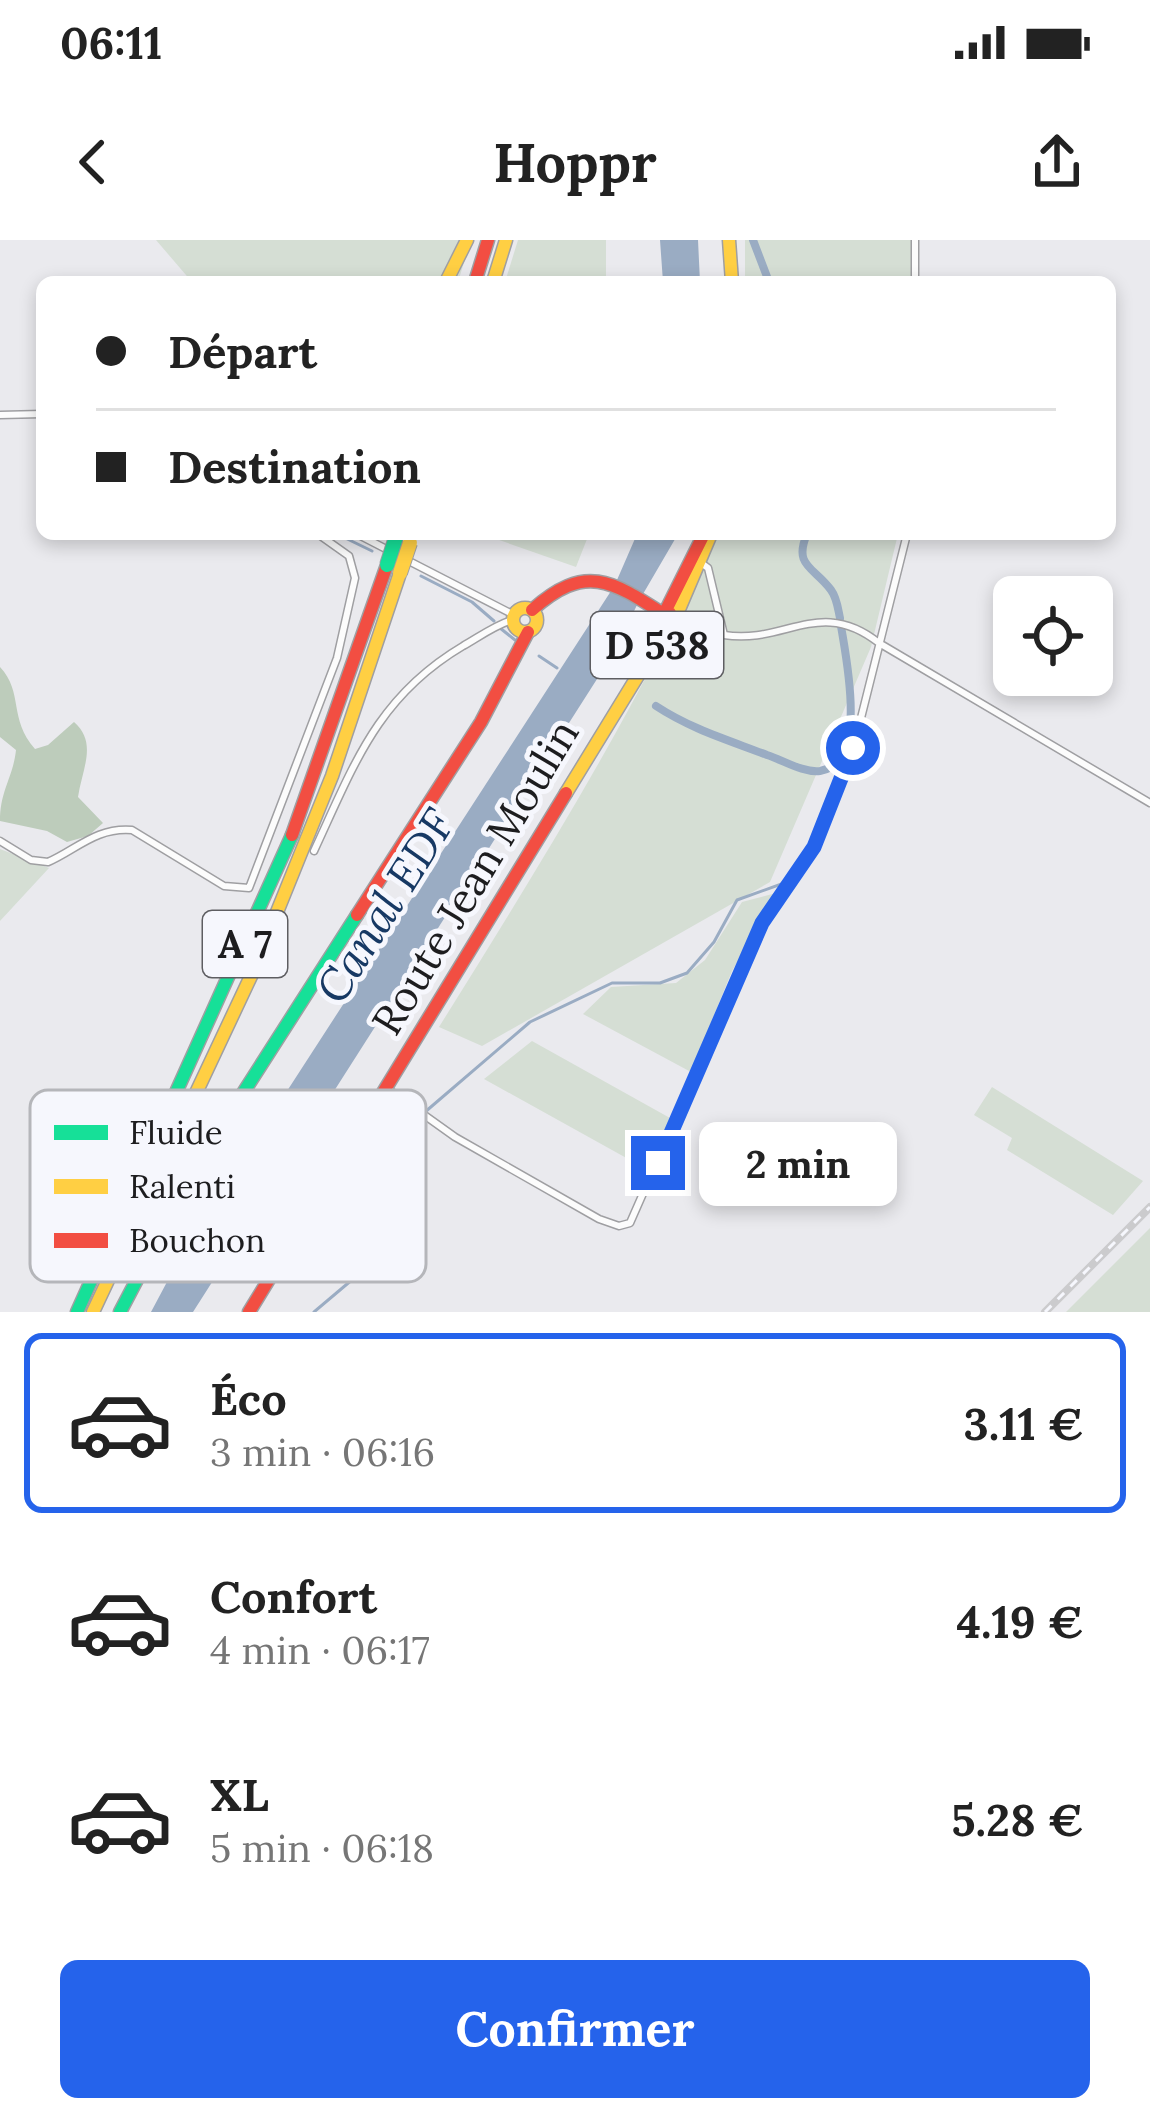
<!DOCTYPE html>
<html lang="fr">
<head>
<meta charset="utf-8">
<style>
	body { margin:0; font-family:Lora,serif; background:#f6f6f6; color:#222; height:100vh; display:flex; flex-direction:column; font-size:45px; white-space:nowrap }
	* { box-sizing:border-box; margin:0 }
	p { font-size:39px; color:#767676 }
	.icon { flex:none; width:66px; height:66px; fill:none; stroke:currentColor; stroke-width:2; stroke-linecap:round; stroke-linejoin:round }
	.map { position:relative; height:1072px; overflow:hidden }
	.details { display:flex; flex-direction:column; background:#fff; flex:1 }
	.details>* { flex:none }
	.guide { position:absolute; left:36px; top:36px; width:1080px; height:264px; border-radius:18px; box-shadow:0 6px 18px #0003; display:grid; align-content:center; height:264px; padding:0 60px; background:#fff }
	.fabs { position:absolute; left:993px; top:336px; display:grid; gap:24px }
	.fabs a { display:grid; place-items:center; width:120px; height:120px; border-radius:18px; background:#fff; box-shadow:0 6px 18px #0003; font-size:60px }
	.end { position:absolute; width:54px; height:54px; margin:-27px; border:15px solid #2563eb; background:#fff; box-shadow:0 0 0 6px #fff }
	.from { border-radius:50% }
	.bubble { position:absolute; height:84px; border-radius:18px; background:#fff; box-shadow:0 6px 18px #0003; font-size:39px; font-weight:700; line-height:84px; text-align:center }
	.guide b { display:flex; align-items:center; gap:42px; height:114px; font-size:45px }
	.guide b+b { border-top:3px solid #e0e0e0 }
	.guide i { width:30px; height:30px; background:#222 }
	ul { padding:21px 0 0; list-style:none }
	li { display:flex; align-items:center; gap:36px; height:180px; margin:0 24px 18px; padding:0 36px; border:6px solid transparent; border-radius:18px }
	li div { flex:1 }
	li b { display:block; font-size:45px }
	li em { font-style:normal; font-weight:700 }
	li.active { border-color:#2563eb }
	li>.icon { width:108px; height:108px; stroke-width:1.5 }
	.cta { display:flex; gap:24px; margin-top:auto; padding:24px 60px }
	.cta a { flex:1; height:138px; border-radius:18px; background:#2563eb; color:#fff; font-size:48px; font-weight:700; line-height:138px; text-align:center }
	.status { display:flex; justify-content:space-between; align-items:center; height:84px; padding:0 60px; background:#fff; direction:ltr }
	.status svg { height:33px; fill:currentColor }
	header { display:flex; justify-content:space-between; align-items:center; height:156px; padding:0 60px; background:#fff; font-size:54px; font-weight:700 }
	.map>svg:first-child { display:block }
	.green { fill:#d5ded4 }
	.forest { fill:#bdccbb }
	.water { fill:#9aacc3 }
	.lines { fill:none; stroke-linecap:round; stroke-linejoin:round }
	.stream { stroke:#9aacc3; stroke-width:3 }
	.canal { stroke:#9aacc3; stroke-width:8 }
	.street-casing { stroke:#9f9fa2; stroke-width:9 }
	.fast-casing { stroke:#9f9fa2; stroke-width:15 }
	.slow-casing { stroke:#9f9fa2; stroke-width:15 }
	.jam-casing { stroke:#9f9fa2; stroke-width:15 }
	.street { stroke:#fcfcfc; stroke-width:6 }
	.fast { stroke:#16e098; stroke-width:12 }
	.slow { stroke:#ffcf43; stroke-width:12 }
	.jam { stroke:#f24e42; stroke-width:12 }
	.rail-casing { stroke:#cbcbcd; stroke-width:8 }
	.rail { stroke:#f6f7fd; stroke-width:3; stroke-dasharray:9; stroke-linecap:butt }
	.fast-bridge-casing { stroke:#9f9fa2; stroke-width:16; stroke-linecap:butt }
	.slow-bridge-casing { stroke:#9f9fa2; stroke-width:16; stroke-linecap:butt }
	.fast-bridge { stroke:#16e098; stroke-width:14 }
	.slow-bridge { stroke:#ffcf43; stroke-width:14 }
	.route { stroke:#2563eb; stroke-width:15 }
	.labels { text-anchor:middle; stroke-width:10; stroke-linejoin:round; paint-order:stroke }
	.shield { fill:#f6f7fd; stroke:#5e5e62; stroke-width:3 }
	.shield-label { font-size:39px; font-weight:bold; fill:#1d1d1f }
	.street-label { font-size:42px; fill:#1d1d1f; stroke:#f6f7fd }
	.water-label { font-size:45px; font-style:italic; fill:#173964; stroke:#f6f7fd }
	.key { fill:#f6f7fd; stroke:#b5b6ba; stroke-width:3 }
	.key-label { font-size:33px; fill:#1d1d1f }
</style>
</head>
<body>
<div class="status"><b>06:11</b><svg viewBox="0 0 49 12"><path d="M0 12V9h3v3zM5 12V6h3v6zM10 12V3h3v9zM15 12V0h3v12zM26 1h20v11H26zM47 4h2v5h-2z"/></svg></div>
<header><svg class="icon" aria-label="back" viewBox="0 0 24 24"><path d="M15 5l-7 7 7 7"/></svg>Hoppr<svg class="icon" aria-label="share" viewBox="0 0 24 24"><path d="M12 15V3M7 8l5-5 5 5M5 13v7h14v-7"/></svg></header>
<div class="map">
<svg width="1150" height="1072" viewBox="0 0 1150 1072">
	<rect width="100%" height="100%" fill="#eaeaee"/>
	<path class="green" d="M 156,0 L 471,0 L 458,42 L 192,42 Z
		M 518,0 L 606,0 L 606,42 L 505,42 Z
		M 745,0 L 911,0 L 912,42 L 745,42 Z
		M 482,294 L 589,294 L 576,327 Z
		M 716,294 L 898,294 L 871,407 L 770,642 L 482,806 L 439,787 C 538,628 640,465 716,294 Z
		M 0,609 L 49,628 L 0,681 Z
		M 776,653 L 732,731 L 691,832 L 583,774 L 611,747 L 676,743 L 705,720 L 742,662 Z
		M 532,801 L 670,878 L 648,930 L 484,839 Z
		M 992,847 L 1143,941 L 1113,975 L 1007,910 L 1012,898 L 974,875 Z
		M 1150,988 L 1150,1072 L 1066,1072 Z"/>
	<path class="forest" d="M 0,427 C 24,453 8,478 35,509 L 48,505 L 74,482 C 98,503 82,529 78,557 L 103,583 L 88,596 L 67,602 L 47,591 L 0,581 C 0,550 13,538 16,510 L 0,497 Z"/>
	<path class="water" d="M 660,0 L 698,0 L 700,42 L 663,42 Z
		M 637,294 L 678,294 L 643,354 L 617,340 Z
		M 611,351 L 637,365 L 613,414 L 193,1072 L 151,1072 L 184,1010 Z"/>
	<g class="lines">
		<path class="stream" d="M 337,294 L 372,311
			M 421,336 L 472,362 L 494,381
			M 500,388 L 515,400
			M 539,416 L 557,428
			M 815,593 L 839,532 L 835,524
			M 425,872 L 530,782 L 612,743 L 660,743 L 687,733 L 714,702 L 737,660 L 787,642 L 804,618
			M 314,1072 L 353,1039 L 390,962 L 422,877"/>
		<path class="canal" d="M 753,0 L 769,42
			M 807,294 C 793,326 814,327 831,350 C 837,358 838,369 840,378
			M 656,466 C 691,489 728,500 767,515 C 783,520 803,533 820,531 C 869,523 846,418 841,386"/>
		<defs>
			<path id="street" d="M 915,0 L 915,42
				M 0,175 L 42,174
				M 357,294 L 388,310
				M 405,319 L 514,375
				M 697,320 L 708,328 L 724,395 C 785,405 820,356 879,403 L 1150,563
				M 0,601 L 31,620 L 48,622 C 76,610 96,587 132,590 L 224,646 L 249,648 L 337,418 L 355,338 L 349,316 L 318,294
				M 314,611 C 354,525 377,457 463,406 C 479,397 495,385 512,380
				M 385,847 L 455,897 L 599,979 L 619,986 L 630,983 L 762,683 L 805,623 L 837,551 L 861,478 L 907,294"/>
			<path id="fast" d="M 77,1072 L 292,595
				M 120,1072 L 197,925 L 357,675"/>
			<path id="slow" d="M 729,0 L 732,42
				M 446,42 L 467,0
				M 493,42 L 506,0
				M513 380a12 12 0 1 1 24 0a12 12 0 1 1-24 0Z
				M 566,553 L 680,367 L 711,294
				M 93,1072 L 252,734 L 332,536 L 400,333"/>
			<path id="jam" d="M 475,42 L 488,0
				M 532,370 C 585,323 611,340 665,375 L 670,373
				M 649,404 L 704,294
				M 292,595 L 387,325
				M 357,675 L 481,482 L 528,392
				M 249,1072 L 566,553"/>
		</defs>
		<use href="#street" class="street-casing"/>
		<use href="#fast" class="fast-casing"/>
		<use href="#slow" class="slow-casing"/>
		<use href="#jam" class="jam-casing"/>
		<use href="#street" class="street"/>
		<use href="#fast" class="fast"/>
		<use href="#slow" class="slow"/>
		<use href="#jam" class="jam"/>
		<defs>
			<path id="rail" d="M 1045,1072 L 1150,967"/>
		</defs>
		<use href="#rail" class="rail-casing"/>
		<use href="#rail" class="rail"/>
		<defs>
			<path id="fast-bridge" d="M 387,325 L 396,297"/>
			<path id="slow-bridge" d="M 400,333 L 410,303"/>
		</defs>
		<use href="#fast-bridge" class="fast-bridge-casing"/>
		<use href="#slow-bridge" class="slow-bridge-casing"/>
		<use href="#fast-bridge" class="fast-bridge"/>
		<use href="#slow-bridge" class="slow-bridge"/>
	</g>
	<g class="lines">
		<path class="route" d="M 658,923 L 762,683 L 814,607 L 853,508"/>
	</g>
	<g class="labels">
		<g class="shield">
			<rect x="591" y="372" width="132" height="66" rx="9"/>
			<rect x="203" y="671" width="84" height="66" rx="9"/>
		</g>
		<g class="shield-label">
			<text x="657" y="419">D 538</text>
			<text x="245" y="718">A 7</text>
		</g>
		<g class="street-label">
			<text transform="translate(475 637) rotate(-59)" y="15">Route Jean Moulin</text>
		</g>
		<g class="water-label">
			<text transform="translate(385 666) rotate(-58)" y="16">Canal EDF</text>
		</g>
	</g>
	<rect x="30" y="850" width="396" height="192" rx="18" class="key"/>
	<rect x="54" y="885" width="54" height="15" fill="#16e098"/>
	<rect x="54" y="939" width="54" height="15" fill="#ffcf43"/>
	<rect x="54" y="993" width="54" height="15" fill="#f24e42"/>
	<g class="key-label">
		<text x="129" y="904">Fluide</text>
		<text x="129" y="958">Ralenti</text>
		<text x="129" y="1012">Bouchon</text>
	</g>
</svg>
<div class="fabs">
<a><svg class="icon" aria-label="locate" viewBox="0 0 24 24"><circle cx="12" cy="12" r="6"/><path d="M12 2v4M12 18v4M2 12h4M18 12h4"/></svg></a>
</div>
<i class="end from" style="left:853px;top:508px"></i>
<i class="end" style="left:658px;top:923px"></i>
<div class="bubble" style="left:699px;top:882px;width:198px">2 min</div>
<div class="guide">
<b><i class="from"></i>Départ</b>
<b><i></i>Destination</b>
</div>
</div>
<section class="details">
<ul>
<li class="active"><svg class="icon" aria-label="car" viewBox="0 0 24 24"><path d="M5 17H2v-5l4-1 3-4h7l3 4 3 1v5h-3M9 17h6M6 11h13"/><circle cx="7" cy="17" r="2"/><circle cx="17" cy="17" r="2"/></svg><div><b>Éco</b><p>3 min · 06:16</p></div><em>3.11 €</em></li>
<li><svg class="icon" aria-label="car" viewBox="0 0 24 24"><path d="M5 17H2v-5l4-1 3-4h7l3 4 3 1v5h-3M9 17h6M6 11h13"/><circle cx="7" cy="17" r="2"/><circle cx="17" cy="17" r="2"/></svg><div><b>Confort</b><p>4 min · 06:17</p></div><em>4.19 €</em></li>
<li><svg class="icon" aria-label="car" viewBox="0 0 24 24"><path d="M5 17H2v-5l4-1 3-4h7l3 4 3 1v5h-3M9 17h6M6 11h13"/><circle cx="7" cy="17" r="2"/><circle cx="17" cy="17" r="2"/></svg><div><b>XL</b><p>5 min · 06:18</p></div><em>5.28 €</em></li>
</ul>
<div class="cta"><a>Confirmer</a></div>
</section>
</body>
</html>
